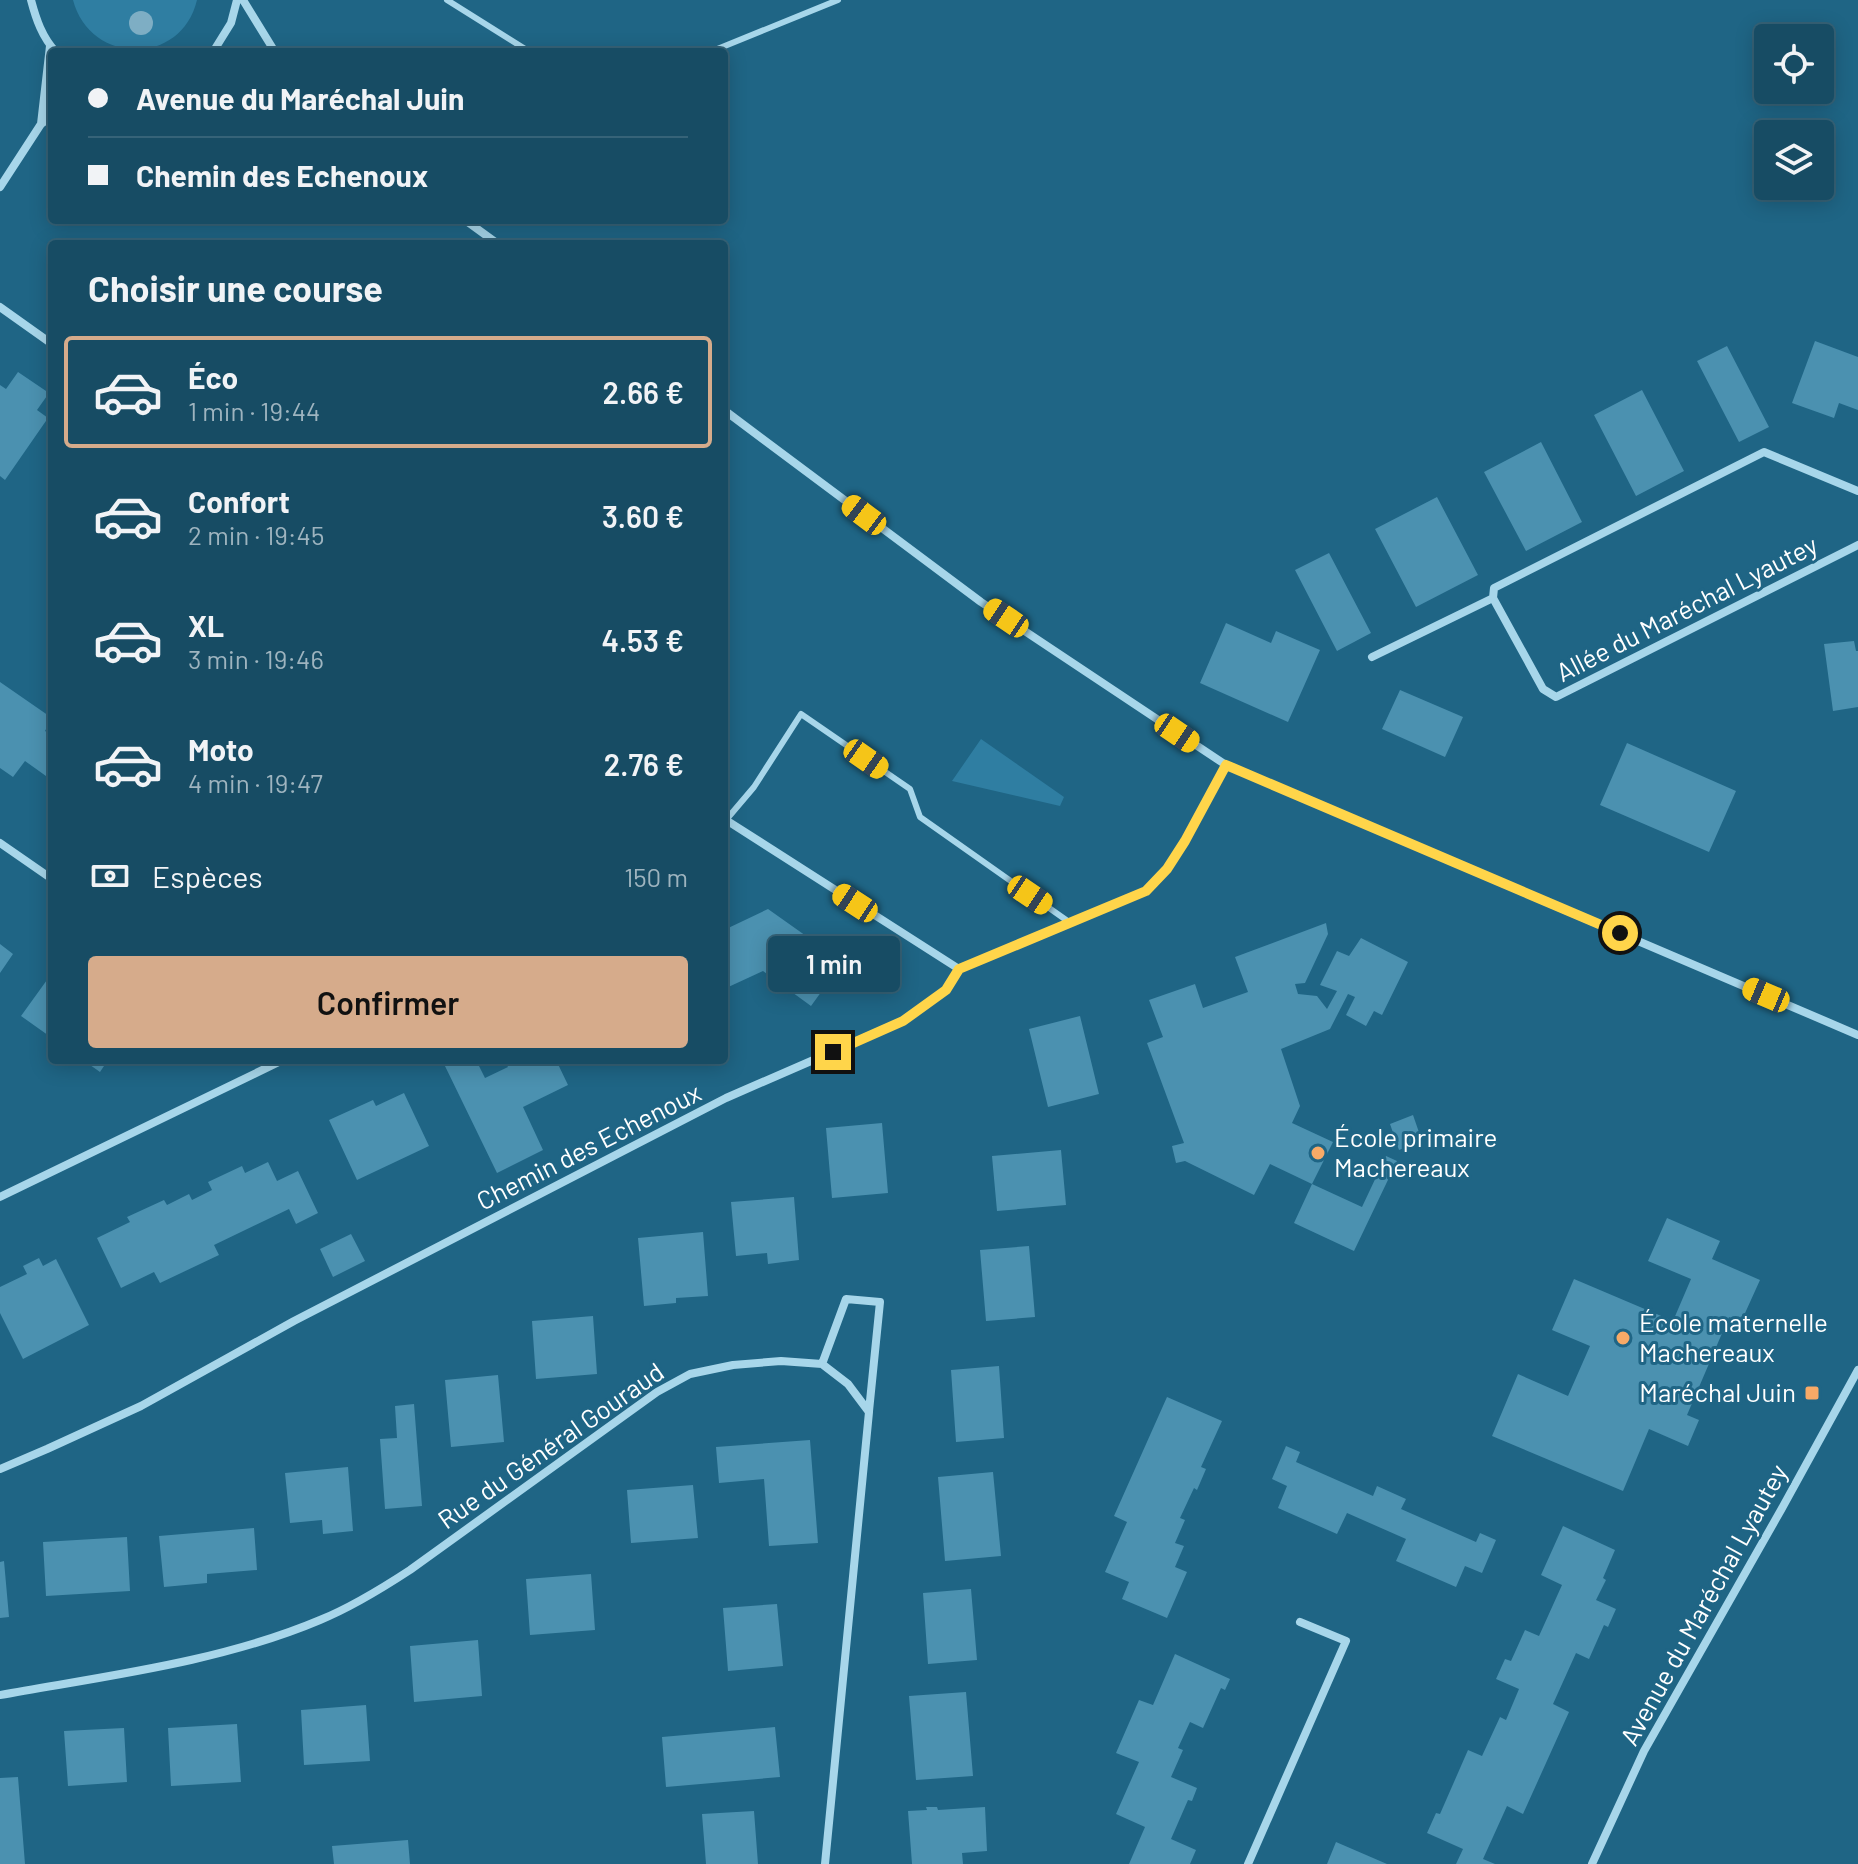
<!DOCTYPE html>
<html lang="fr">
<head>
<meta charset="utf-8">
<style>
	body { margin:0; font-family:Barlow,sans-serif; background:#24566d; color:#f1f3f6; height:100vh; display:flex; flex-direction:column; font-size:30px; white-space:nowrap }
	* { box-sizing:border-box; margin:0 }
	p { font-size:26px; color:#9eb4bf }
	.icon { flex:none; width:44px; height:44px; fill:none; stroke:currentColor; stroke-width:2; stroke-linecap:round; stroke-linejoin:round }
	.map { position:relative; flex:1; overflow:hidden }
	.sheet { position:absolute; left:48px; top:240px; width:680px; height:824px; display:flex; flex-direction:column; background:#174c64; border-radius:8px; box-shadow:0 4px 20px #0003,0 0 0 2px #366378 }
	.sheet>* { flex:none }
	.top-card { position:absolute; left:48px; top:48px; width:680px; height:176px; border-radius:8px; box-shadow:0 4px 20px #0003,0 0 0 2px #366378; display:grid; align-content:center; height:176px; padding:0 40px; background:#174c64 }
	.controls { position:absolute; left:1754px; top:24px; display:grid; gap:16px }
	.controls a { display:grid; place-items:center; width:80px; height:80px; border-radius:8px; background:#174c64; box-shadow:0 4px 20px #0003,0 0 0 2px #366378; font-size:40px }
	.end { position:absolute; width:36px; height:36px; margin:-18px; border:10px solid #ffd54a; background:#111; box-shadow:0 0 0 4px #111 }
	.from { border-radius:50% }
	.bubble { position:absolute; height:56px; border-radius:8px; background:#174c64; box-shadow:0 4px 20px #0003,0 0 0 2px #366378; font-size:26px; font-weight:600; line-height:56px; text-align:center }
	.car { position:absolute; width:24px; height:48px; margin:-24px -12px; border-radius:10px; box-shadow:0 0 6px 2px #0007; background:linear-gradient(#f5c518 24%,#345 0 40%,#f5c518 0 76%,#345 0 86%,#f5c518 0) }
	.top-card b { display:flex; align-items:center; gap:28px; height:76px; font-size:30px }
	.top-card b+b { border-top:2px solid #366378 }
	.top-card i { width:20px; height:20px; background:#f1f3f6 }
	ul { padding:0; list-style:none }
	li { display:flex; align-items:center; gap:24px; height:112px; margin:0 16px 12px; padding:0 24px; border:4px solid transparent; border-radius:8px }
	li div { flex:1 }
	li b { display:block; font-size:30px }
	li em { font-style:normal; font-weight:600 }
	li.active { border-color:#d6ab8b }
	li>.icon { width:72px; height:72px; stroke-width:1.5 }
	h2 { padding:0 40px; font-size:36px; line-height:96px }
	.pay { display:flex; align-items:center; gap:20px; height:88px; padding:0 40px; font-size:30px }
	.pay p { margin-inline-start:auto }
	.action { display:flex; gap:16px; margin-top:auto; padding:16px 40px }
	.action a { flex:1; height:92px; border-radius:8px; background:#d6ab8b; color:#111; font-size:32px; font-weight:600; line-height:92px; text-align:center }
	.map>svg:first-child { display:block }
	.green { fill:#2f7ea2 }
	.building { fill:#4b91b0 }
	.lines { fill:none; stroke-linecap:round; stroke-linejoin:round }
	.lane { stroke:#a7d6ea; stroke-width:6 }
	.street { stroke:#a7d6ea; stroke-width:8 }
	.tree { fill:#7eaec4 }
	.route { stroke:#ffd54a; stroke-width:10 }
	.poi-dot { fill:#f8aa67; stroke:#1f6585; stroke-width:3 }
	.labels { text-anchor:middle; stroke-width:6; stroke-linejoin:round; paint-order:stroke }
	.street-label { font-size:26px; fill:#fff; stroke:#1f6585 }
	.poi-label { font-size:26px; fill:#fff; stroke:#1f6585; text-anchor:start }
</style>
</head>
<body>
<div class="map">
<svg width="1858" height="1864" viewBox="0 0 1858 1864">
	<rect width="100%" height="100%" fill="#1f6585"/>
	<path class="green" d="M 73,0 L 197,0 C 181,67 90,65 73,0 Z
		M 981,739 L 1064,797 L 1060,806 L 952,781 Z"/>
	<path class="building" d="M 1815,341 L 1858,357 L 1858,410 L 1839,403 L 1834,418 L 1792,403 Z
		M 1727,346 L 1769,427 L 1739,442 L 1697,361 Z
		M 18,372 L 49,393 L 37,410 L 48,418 L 5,480 L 0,476 L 0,385 L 6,389 Z
		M 1642,390 L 1684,471 L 1636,496 L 1594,415 Z
		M 1541,442 L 1582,522 L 1526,551 L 1484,472 Z
		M 1437,497 L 1478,575 L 1416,607 L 1375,529 Z
		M 1329,553 L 1371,633 L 1337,651 L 1295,570 Z
		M 1226,623 L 1271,643 L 1276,631 L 1320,650 L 1288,722 L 1200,683 Z
		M 1854,641 L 1856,651 L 1858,651 L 1858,707 L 1833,711 L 1824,644 Z
		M 0,682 L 52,718 L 45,731 L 52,735 L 52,767 L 46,776 L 25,761 L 13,777 L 0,768 Z
		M 1400,690 L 1463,717 L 1445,757 L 1382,729 Z
		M 1627,743 L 1736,791 L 1709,852 L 1600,805 Z
		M 768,909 L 816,943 L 813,946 L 840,966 L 811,1006 L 763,971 L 724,989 L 724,930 Z
		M 1326,923 L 1328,934 L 1305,983 L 1295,984 L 1298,994 L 1317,996 L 1327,1009 L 1337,991 L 1320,985 L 1337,951 L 1349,956 L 1361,938 L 1408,962 L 1382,1015 L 1374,1011 L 1366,1026 L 1346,1015 L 1355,997 L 1348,994 L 1330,1029 L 1281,1049 L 1300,1106 L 1292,1123 L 1333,1142 L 1312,1184 L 1270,1164 L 1254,1195 L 1185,1161 L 1176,1163 L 1172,1146 L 1184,1143 L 1147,1043 L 1163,1037 L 1149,1000 L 1195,984 L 1203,1008 L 1248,992 L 1235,957 Z
		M 0,944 L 13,954 L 0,973 Z
		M 52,973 L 52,1038 L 21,1016 Z
		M 1080,1016 L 1099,1094 L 1048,1107 L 1029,1029 Z
		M 83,1060 L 108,1060 L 100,1072 Z
		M 452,1060 L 476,1060 L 485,1078 L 508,1067 L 504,1060 L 556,1060 L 568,1085 L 523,1107 L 543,1150 L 497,1173 L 444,1064 Z
		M 404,1093 L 429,1146 L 357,1180 L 329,1120 L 373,1100 L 376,1106 Z
		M 1413,1115 L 1422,1141 L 1399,1150 L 1390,1124 Z
		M 882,1123 L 888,1193 L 832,1198 L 826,1128 Z
		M 1061,1150 L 1066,1205 L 997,1211 L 992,1156 Z
		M 1386,1156 L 1397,1161 L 1354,1251 L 1294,1223 L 1312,1184 L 1362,1207 Z
		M 268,1162 L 277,1181 L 298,1171 L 318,1213 L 296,1224 L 289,1209 L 214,1245 L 219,1255 L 160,1283 L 154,1272 L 121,1288 L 97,1238 L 130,1222 L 127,1217 L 164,1200 L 167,1205 L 189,1194 L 192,1200 L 212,1190 L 208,1182 L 242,1166 L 245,1173 Z
		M 794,1197 L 799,1260 L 768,1264 L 767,1253 L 736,1256 L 731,1202 Z
		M 1667,1218 L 1720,1241 L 1712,1259 L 1760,1280 L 1741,1322 L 1729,1317 L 1687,1415 L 1699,1420 L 1688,1446 L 1649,1429 L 1623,1491 L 1492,1436 L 1518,1374 L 1568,1396 L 1590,1346 L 1552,1330 L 1574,1279 L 1673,1321 L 1691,1279 L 1648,1261 Z
		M 703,1232 L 708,1296 L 676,1298 L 676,1303 L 644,1306 L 638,1238 Z
		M 351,1234 L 365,1261 L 333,1277 L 320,1249 Z
		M 1029,1246 L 1035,1317 L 986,1321 L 980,1250 Z
		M 39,1258 L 43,1266 L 56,1259 L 89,1325 L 23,1359 L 0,1313 L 0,1287 L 27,1274 L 23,1266 Z
		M 593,1316 L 597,1374 L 536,1379 L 532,1321 Z
		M 999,1366 L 1004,1438 L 956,1442 L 951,1370 Z
		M 498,1375 L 504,1442 L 451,1447 L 445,1380 Z
		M 1167,1397 L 1222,1421 L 1201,1467 L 1206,1469 L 1197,1490 L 1194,1488 L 1180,1518 L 1185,1520 L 1175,1543 L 1184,1546 L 1175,1567 L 1187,1572 L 1167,1618 L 1122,1599 L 1129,1582 L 1105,1572 L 1127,1522 L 1114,1516 Z
		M 414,1404 L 422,1506 L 385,1509 L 380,1439 L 397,1438 L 395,1406 Z
		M 810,1440 L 818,1543 L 769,1546 L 764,1479 L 719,1483 L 716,1447 Z
		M 1286,1446 L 1300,1452 L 1296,1462 L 1373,1496 L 1377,1486 L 1406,1499 L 1401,1509 L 1476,1542 L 1480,1533 L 1496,1540 L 1482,1573 L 1465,1566 L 1456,1587 L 1396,1561 L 1406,1539 L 1347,1513 L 1337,1534 L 1278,1508 L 1287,1486 L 1272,1479 Z
		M 348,1467 L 353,1531 L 323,1534 L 322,1520 L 290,1523 L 285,1473 Z
		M 993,1472 L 1001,1556 L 945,1561 L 938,1477 Z
		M 693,1485 L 698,1538 L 631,1543 L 627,1490 Z
		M 1563,1526 L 1615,1550 L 1603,1578 L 1606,1580 L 1596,1600 L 1616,1609 L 1608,1627 L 1604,1625 L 1589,1659 L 1576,1653 L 1553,1704 L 1569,1712 L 1523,1814 L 1507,1806 L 1483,1859 L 1495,1864 L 1456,1864 L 1463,1849 L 1427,1833 L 1436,1813 L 1440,1814 L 1468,1750 L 1482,1756 L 1500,1717 L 1506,1720 L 1519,1689 L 1496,1679 L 1505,1659 L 1511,1661 L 1525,1630 L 1539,1636 L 1562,1585 L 1541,1575 Z
		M 254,1528 L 257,1570 L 207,1574 L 207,1583 L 164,1587 L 159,1536 Z
		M 127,1537 L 130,1591 L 46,1596 L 43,1542 Z
		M 4,1561 L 9,1617 L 0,1618 L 0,1562 Z
		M 591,1574 L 595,1630 L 530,1635 L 526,1579 Z
		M 971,1589 L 977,1660 L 928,1664 L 923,1593 Z
		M 777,1604 L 783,1666 L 728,1671 L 723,1608 Z
		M 478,1640 L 482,1696 L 414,1702 L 410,1646 Z
		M 1175,1654 L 1230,1679 L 1225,1690 L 1221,1688 L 1203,1728 L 1190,1722 L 1178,1748 L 1183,1750 L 1171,1777 L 1197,1788 L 1192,1801 L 1188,1800 L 1171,1839 L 1196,1850 L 1190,1864 L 1129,1864 L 1145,1827 L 1116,1814 L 1139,1762 L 1116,1753 L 1139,1700 L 1153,1705 Z
		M 966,1692 L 973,1776 L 916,1780 L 909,1696 Z
		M 366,1705 L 370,1761 L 304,1765 L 301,1710 Z
		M 237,1724 L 241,1782 L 171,1786 L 168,1728 Z
		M 775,1727 L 780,1777 L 666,1787 L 662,1737 Z
		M 124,1728 L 127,1782 L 68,1786 L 64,1731 Z
		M 18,1777 L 25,1864 L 0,1864 L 0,1778 Z
		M 926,1807 L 937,1807 L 938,1810 L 985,1807 L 987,1851 L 962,1853 L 963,1864 L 912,1864 L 908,1811 L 927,1810 Z
		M 754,1811 L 758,1864 L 706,1864 L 702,1814 Z
		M 408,1840 L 410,1864 L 334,1864 L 332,1846 Z
		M 1336,1842 L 1387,1864 L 1327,1864 Z"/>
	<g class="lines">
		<path class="lane" d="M 447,0 L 530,52
			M 710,52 L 838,0
			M 726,820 L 754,787 L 801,714 L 910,789 L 920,817 L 1069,922"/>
		<path class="street" d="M 31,0 C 36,19 42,37 56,52
			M 243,0 L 275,52
			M 213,52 L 231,23 L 237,0
			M 41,124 L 50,46
			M 0,187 L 41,124 L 52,116
			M 465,220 L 498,244
			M 0,307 L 52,344
			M 724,410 L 981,602 L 1226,765 L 1858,1035
			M 1858,491 L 1764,452 L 1494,588 L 1493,598 L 1543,689 L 1556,697 L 1858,545
			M 1372,657 L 1493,598
			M 726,820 L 959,969
			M 0,843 L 52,879
			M 0,1197 L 283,1060
			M 822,1364 L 846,1299 L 880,1302 L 869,1411
			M 0,1469 L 47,1449 L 141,1406 L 294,1321 L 726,1098 L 903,1021 L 946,990 L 959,969 L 1146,891 L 1167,869 L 1185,841 L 1226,765
			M 0,1695 C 105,1676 221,1662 320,1620 C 352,1607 381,1589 410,1570 L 657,1392 L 690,1374 L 733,1365 L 781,1361 L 822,1364 L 848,1384 L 869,1412 L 825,1864
			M 1248,1864 L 1346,1641 L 1300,1622
			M 1592,1864 L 1644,1751 L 1781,1510 L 1858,1370"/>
	</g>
	<circle class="tree" cx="141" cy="23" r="12"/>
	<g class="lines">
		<path class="route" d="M 833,1052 L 903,1021 L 946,990 L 959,969 L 1146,891 L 1167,869 L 1185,841 L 1226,765 L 1620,933"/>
	</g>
	<g class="poi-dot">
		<circle cx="1318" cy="1153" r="8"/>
		<circle cx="1623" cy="1338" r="8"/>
		<rect x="1804" y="1385" width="16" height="16" rx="4"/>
	</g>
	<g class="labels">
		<g class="street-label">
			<text transform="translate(1687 609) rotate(-27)" y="9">Allée du Maréchal Lyautey</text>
			<text transform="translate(589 1147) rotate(-27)" y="9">Chemin des Echenoux</text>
			<text transform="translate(551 1446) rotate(-35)" y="9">Rue du Général Gouraud</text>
			<text transform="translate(1704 1605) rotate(-61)" y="9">Avenue du Maréchal Lyautey</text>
		</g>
		<g class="poi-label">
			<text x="1334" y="1147">École primaire<tspan x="1334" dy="30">Machereaux</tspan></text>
			<text x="1639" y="1332">École maternelle<tspan x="1639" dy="30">Machereaux</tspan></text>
			<text x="1796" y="1402" text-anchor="end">Maréchal Juin</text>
		</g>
	</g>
</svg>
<div class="controls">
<a><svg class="icon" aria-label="locate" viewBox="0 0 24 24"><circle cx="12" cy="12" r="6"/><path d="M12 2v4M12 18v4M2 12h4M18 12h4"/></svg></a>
<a><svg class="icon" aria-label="layers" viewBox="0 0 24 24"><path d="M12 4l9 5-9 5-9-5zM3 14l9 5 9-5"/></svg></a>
</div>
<i class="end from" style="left:1620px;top:933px"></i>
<i class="end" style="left:833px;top:1052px"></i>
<div class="bubble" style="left:768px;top:936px;width:132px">1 min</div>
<i class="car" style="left:864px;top:515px;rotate:307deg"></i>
<i class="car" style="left:1006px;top:618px;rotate:304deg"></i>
<i class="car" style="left:1177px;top:733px;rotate:124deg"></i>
<i class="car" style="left:866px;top:759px;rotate:125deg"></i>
<i class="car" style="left:1030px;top:895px;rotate:124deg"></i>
<i class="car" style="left:855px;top:903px;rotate:303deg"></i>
<i class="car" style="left:1766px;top:995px;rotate:293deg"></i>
<div class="top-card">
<b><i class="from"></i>Avenue du Maréchal Juin</b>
<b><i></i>Chemin des Echenoux</b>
</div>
<section class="sheet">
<h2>Choisir une course</h2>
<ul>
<li class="active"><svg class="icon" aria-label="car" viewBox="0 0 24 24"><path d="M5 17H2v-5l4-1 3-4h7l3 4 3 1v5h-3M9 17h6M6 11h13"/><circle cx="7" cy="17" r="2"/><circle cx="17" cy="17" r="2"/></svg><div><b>Éco</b><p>1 min · 19:44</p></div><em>2.66 €</em></li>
<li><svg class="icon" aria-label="car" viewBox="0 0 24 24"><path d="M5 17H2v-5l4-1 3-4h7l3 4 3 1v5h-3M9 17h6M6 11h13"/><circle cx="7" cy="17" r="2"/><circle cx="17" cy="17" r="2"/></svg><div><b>Confort</b><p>2 min · 19:45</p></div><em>3.60 €</em></li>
<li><svg class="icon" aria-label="car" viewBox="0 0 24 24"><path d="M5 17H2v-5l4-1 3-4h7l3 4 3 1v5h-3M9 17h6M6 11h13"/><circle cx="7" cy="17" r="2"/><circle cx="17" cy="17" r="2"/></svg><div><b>XL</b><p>3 min · 19:46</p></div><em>4.53 €</em></li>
<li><svg class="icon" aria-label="car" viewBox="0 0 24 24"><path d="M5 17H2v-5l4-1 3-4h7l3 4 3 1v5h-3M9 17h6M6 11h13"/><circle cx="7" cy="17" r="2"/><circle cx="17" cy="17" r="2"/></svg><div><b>Moto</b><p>4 min · 19:47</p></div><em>2.76 €</em></li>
</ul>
<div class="pay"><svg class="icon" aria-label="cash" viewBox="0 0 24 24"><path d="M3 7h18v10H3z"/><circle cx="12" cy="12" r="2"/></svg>Espèces<p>150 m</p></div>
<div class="action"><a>Confirmer</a></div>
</section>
</div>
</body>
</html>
